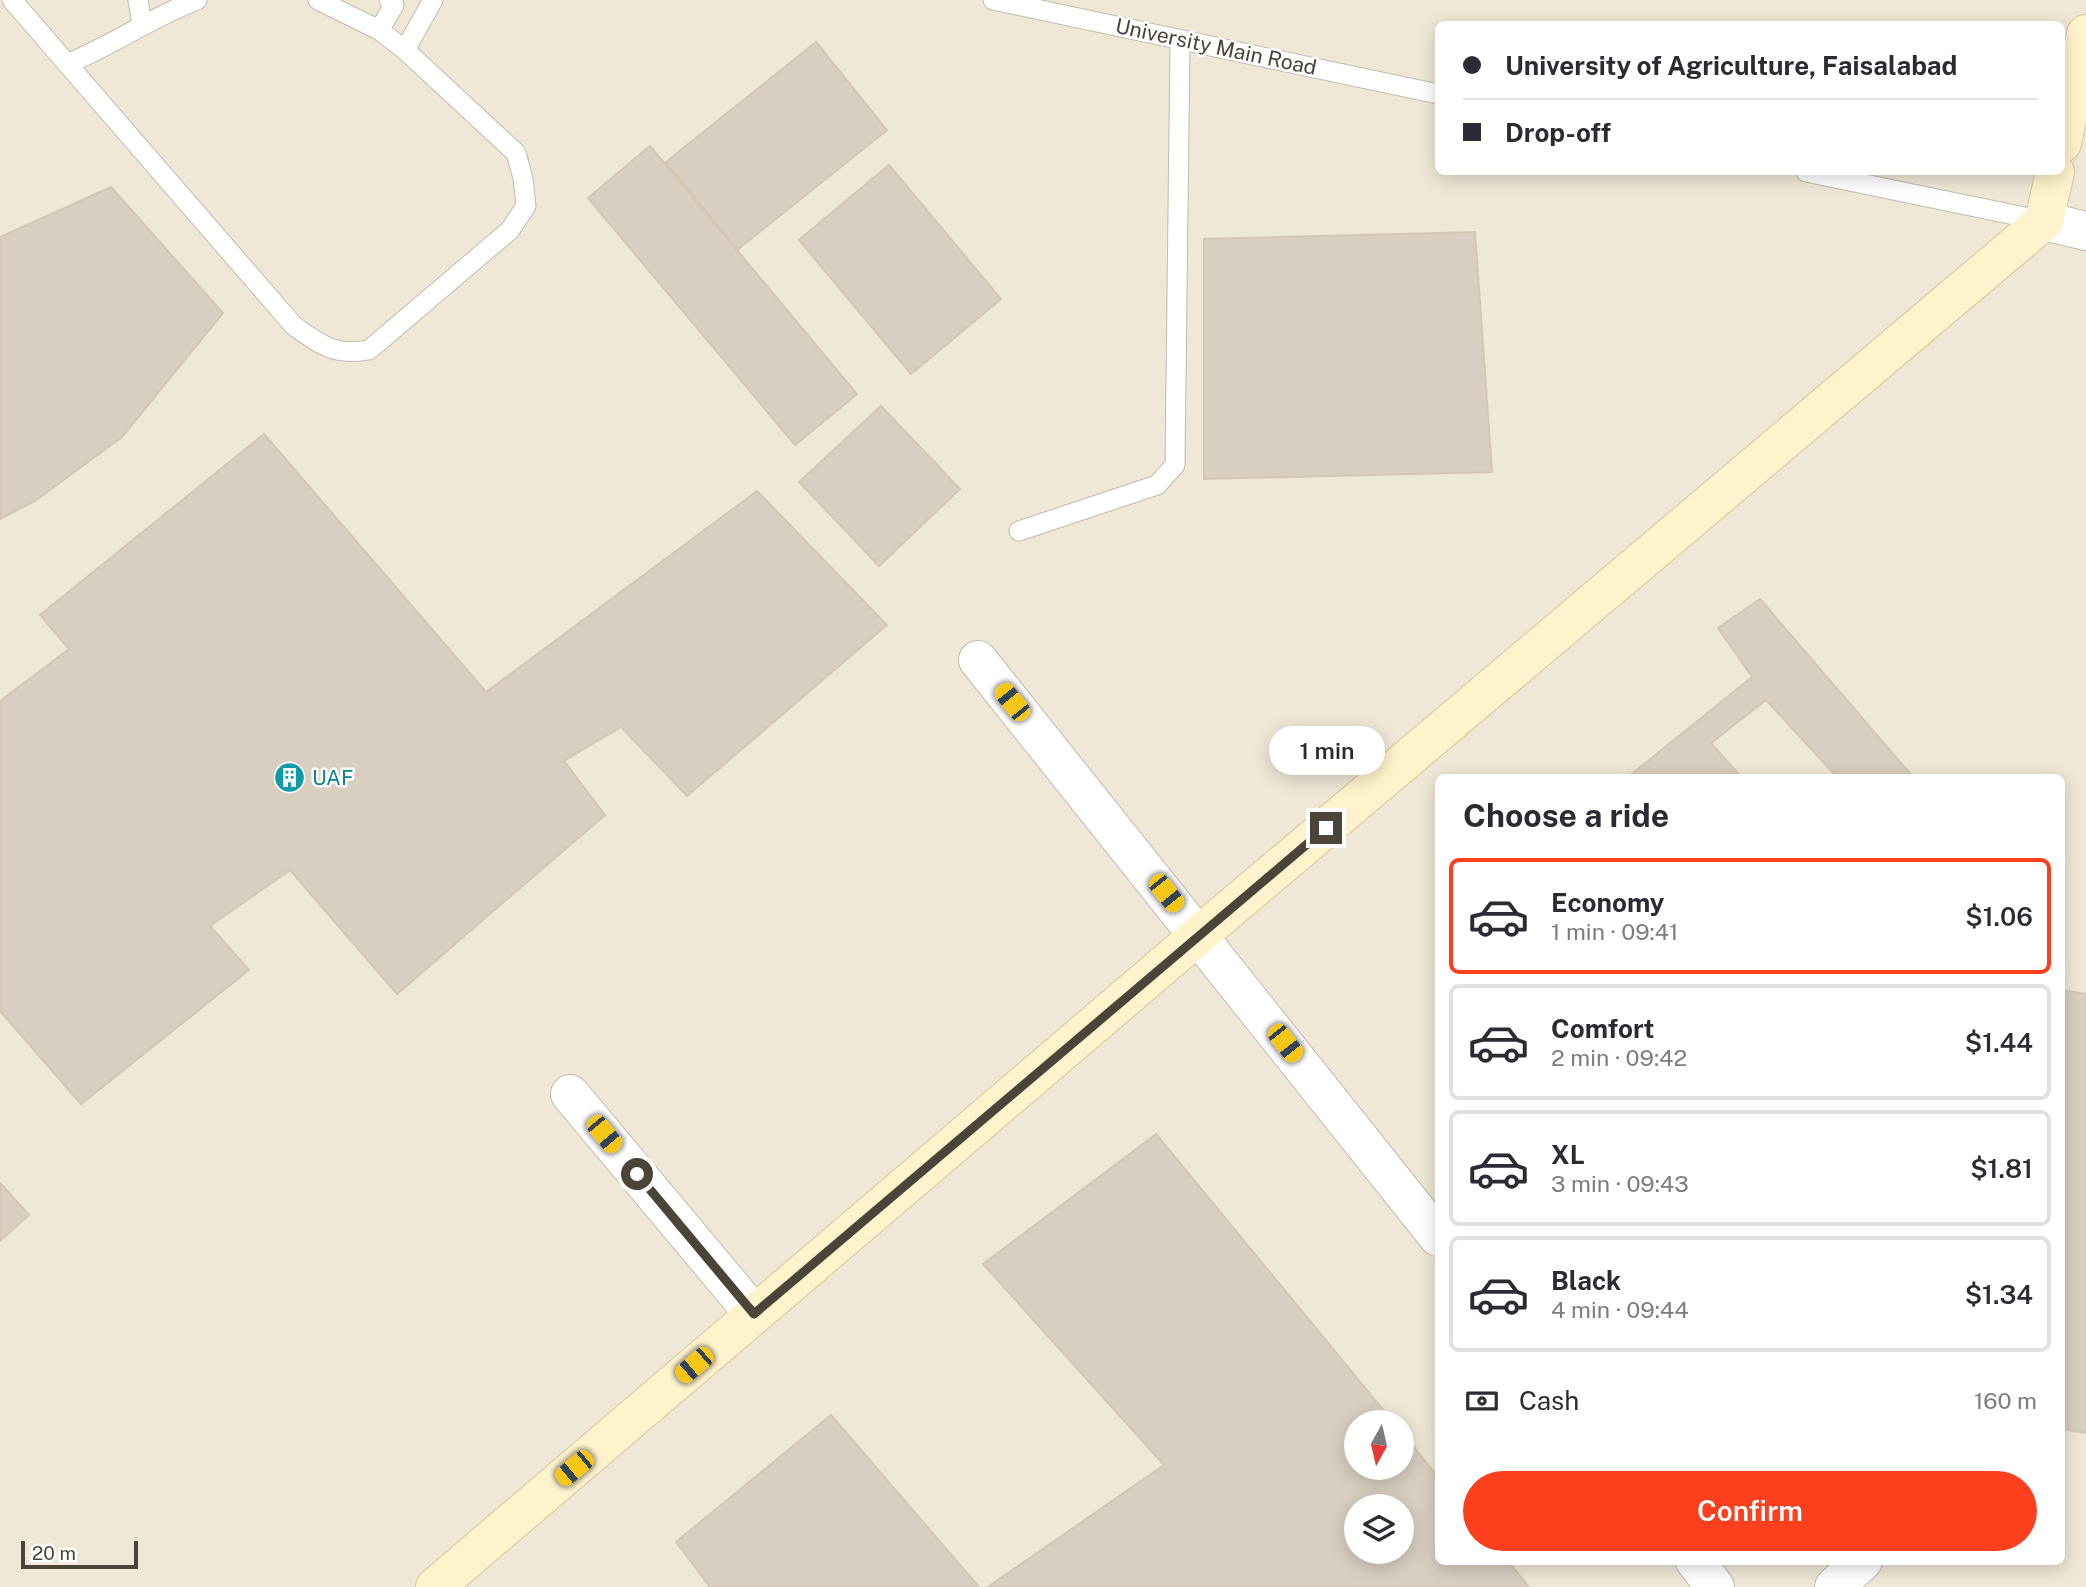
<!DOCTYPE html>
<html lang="en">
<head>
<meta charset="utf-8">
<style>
	body { margin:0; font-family:"Public Sans",sans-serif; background:#f2f2f3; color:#2b2b33; height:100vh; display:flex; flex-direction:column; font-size:26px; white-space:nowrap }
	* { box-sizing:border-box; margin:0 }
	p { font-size:23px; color:#7c7c81 }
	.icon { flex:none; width:38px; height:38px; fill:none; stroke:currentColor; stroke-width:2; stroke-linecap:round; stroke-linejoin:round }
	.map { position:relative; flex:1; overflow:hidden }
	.side { position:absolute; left:1435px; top:774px; width:630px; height:791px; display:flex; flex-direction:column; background:#fff; border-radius:10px; box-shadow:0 4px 18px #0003 }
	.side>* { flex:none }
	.hud { position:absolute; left:1435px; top:21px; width:630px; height:154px; border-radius:10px; box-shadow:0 4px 18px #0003; display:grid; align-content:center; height:154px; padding:0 28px; background:#fff }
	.needle { width:46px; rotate:188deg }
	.tools { position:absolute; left:1344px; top:1410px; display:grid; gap:14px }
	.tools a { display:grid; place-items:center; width:70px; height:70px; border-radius:50%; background:#fff; box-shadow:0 4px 18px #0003; font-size:35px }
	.scale { position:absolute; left:21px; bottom:18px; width:117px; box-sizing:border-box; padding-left:7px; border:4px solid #4b4439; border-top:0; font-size:19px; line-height:24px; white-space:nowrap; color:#4b4439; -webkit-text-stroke:5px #fff; paint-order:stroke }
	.end { position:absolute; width:32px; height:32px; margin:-16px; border:9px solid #4b4439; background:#fff; box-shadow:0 0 0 4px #fff }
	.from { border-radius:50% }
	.bubble { position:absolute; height:49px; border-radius:24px; background:#fff; box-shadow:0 4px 18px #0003; font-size:23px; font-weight:600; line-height:49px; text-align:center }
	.car { position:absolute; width:21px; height:42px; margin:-21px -10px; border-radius:9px; box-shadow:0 0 5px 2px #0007; background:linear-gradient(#f5c518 24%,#345 0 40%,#f5c518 0 76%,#345 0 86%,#f5c518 0) }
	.hud b { display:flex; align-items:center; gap:24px; height:66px; font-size:26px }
	.hud b+b { border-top:2px solid #e1e1e2 }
	.hud i { width:18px; height:18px; background:#2b2b33 }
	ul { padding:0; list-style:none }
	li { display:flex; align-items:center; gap:21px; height:116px; margin:0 14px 10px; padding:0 14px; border:4px solid #e1e1e2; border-radius:10px }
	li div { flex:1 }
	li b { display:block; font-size:26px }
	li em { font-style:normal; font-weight:600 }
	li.active { border-color:#fc3f1d }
	li>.icon { width:63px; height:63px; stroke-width:1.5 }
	h2 { padding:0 28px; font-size:32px; line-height:84px }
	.pay { display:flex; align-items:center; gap:18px; height:77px; padding:0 28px; font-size:26px }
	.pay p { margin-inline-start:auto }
	.button { display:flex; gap:14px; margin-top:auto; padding:14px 28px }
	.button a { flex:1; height:80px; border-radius:42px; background:#fc3f1d; color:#fff; font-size:28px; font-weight:600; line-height:80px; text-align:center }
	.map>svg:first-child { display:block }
	.education { fill:#efe8d6; fill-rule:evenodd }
	.building { fill:#d8cfc1; stroke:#d3c7b4; stroke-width:2; fill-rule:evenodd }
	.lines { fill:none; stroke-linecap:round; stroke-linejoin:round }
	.lane-casing { stroke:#c2bbae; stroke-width:21 }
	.street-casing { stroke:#c2bbae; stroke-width:40 }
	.secondary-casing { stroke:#d6c79b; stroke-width:40 }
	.lane { stroke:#fff; stroke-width:19 }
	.street { stroke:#fff; stroke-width:38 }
	.secondary { stroke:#fff3cd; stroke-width:38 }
	.route { stroke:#4b4439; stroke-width:9 }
	.labels { text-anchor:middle; stroke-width:5; stroke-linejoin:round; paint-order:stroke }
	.street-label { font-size:21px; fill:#4b4439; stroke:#fff }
	.culture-label { font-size:21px; fill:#0d838f; stroke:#fff; text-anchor:start }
</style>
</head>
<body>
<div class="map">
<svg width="2086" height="1587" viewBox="0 0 2086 1587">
	<rect width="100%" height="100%" fill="#f6f3ec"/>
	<path class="education" d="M 0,0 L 2086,0 L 2086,1587 L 0,1587 ZM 1438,24 L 2062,24 L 2062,172 L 1438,172 ZM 1438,777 L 2062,777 L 2062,1561 L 1438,1561 ZM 1356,1423 L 1402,1423 L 1402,1468 L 1356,1468 ZM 1356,1507 L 1402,1507 L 1402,1552 L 1356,1552 Z"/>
	<path class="building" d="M 816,42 L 887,130 L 737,250 L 666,162 Z
		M 650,146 L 857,394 L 795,445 L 588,198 Z
		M 889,165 L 1001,299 L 911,374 L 799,240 Z
		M 111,187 L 223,313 L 122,437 L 35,501 L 0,519 L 0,237 Z
		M 1475,232 L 1492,472 L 1204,479 L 1204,239 Z
		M 881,406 L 960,489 L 879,566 L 799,482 Z
		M 264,434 L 486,692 L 757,491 L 887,625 L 687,796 L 621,727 L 564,761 L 605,815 L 397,994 L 290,870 L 210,926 L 249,970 L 81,1104 L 0,1011 L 0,701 L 69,649 L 40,615 Z
		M 1760,599 L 1913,777 L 1837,777 L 1766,700 L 1711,743 L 1741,777 L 1628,777 L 1752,677 L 1718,628 Z
		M 2062,990 L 2086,994 L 2086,1433 L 2062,1429 Z
		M 1156,1134 L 1394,1423 L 1356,1423 L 1356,1468 L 1402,1468 L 1402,1432 L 1438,1477 L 1438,1561 L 1508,1561 L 1529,1587 L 988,1587 L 1164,1465 L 983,1264 ZM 1356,1507 L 1402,1507 L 1402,1552 L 1356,1552 Z
		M 0,1183 L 29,1215 L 0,1241 Z
		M 831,1415 L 979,1587 L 710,1587 L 676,1542 Z"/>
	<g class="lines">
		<defs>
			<path id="lane" d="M 12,0 L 294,326 C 321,345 334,356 369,350 L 510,230 L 526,206 L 523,178 L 516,153 L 405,50 L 379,30 L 318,0
				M 138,0 L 142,25
				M 993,0 L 1438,94
				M 379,30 L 394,5 L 389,0
				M 405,50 L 433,0
				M 69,63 C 113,45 152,17 197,0
				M 1806,172 L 2044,221
				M 1019,531 L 1157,485 L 1175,465 L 1180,40"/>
			<path id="street" d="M 2044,221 L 2086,231
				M 978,660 L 1438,1237
				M 570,1094 L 754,1314
				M 1695,1561 L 1715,1587
				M 1834,1587 L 1863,1561"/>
			<path id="secondary" d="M 2062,143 L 2086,34
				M 435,1587 L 1199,935 L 2044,221 L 2055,172"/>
		</defs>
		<use href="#lane" class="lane-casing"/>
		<use href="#street" class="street-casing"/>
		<use href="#secondary" class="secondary-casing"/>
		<use href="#lane" class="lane"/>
		<use href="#street" class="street"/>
		<use href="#secondary" class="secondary"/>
	</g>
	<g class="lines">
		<path class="route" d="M 637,1174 L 754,1314 L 1326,828"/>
	</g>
	<defs>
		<symbol id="building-disc" viewBox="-11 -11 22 22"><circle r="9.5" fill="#0f9aa8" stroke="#fff"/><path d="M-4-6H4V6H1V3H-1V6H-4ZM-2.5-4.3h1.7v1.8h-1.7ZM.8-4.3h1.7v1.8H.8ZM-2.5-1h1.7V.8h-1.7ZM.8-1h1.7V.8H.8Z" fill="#fff"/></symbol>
	</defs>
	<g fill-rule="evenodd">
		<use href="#building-disc" x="272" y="760" width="35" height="35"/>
	</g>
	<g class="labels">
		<g class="street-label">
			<text transform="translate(1216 47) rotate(12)" y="7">University Main Road</text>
		</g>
		<g class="culture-label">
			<text x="312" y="785">UAF</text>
		</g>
	</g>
</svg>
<div class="tools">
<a><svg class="needle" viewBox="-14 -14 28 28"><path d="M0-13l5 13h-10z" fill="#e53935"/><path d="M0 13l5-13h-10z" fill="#7c7c81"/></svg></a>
<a><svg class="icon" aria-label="layers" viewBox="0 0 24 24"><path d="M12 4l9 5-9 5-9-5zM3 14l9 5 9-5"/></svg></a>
</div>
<div class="scale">20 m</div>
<i class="end from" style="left:637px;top:1174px"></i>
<i class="end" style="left:1326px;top:828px"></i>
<div class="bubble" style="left:1269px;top:726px;width:116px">1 min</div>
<i class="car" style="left:1012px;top:702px;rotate:321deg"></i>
<i class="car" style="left:1166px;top:893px;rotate:141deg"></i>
<i class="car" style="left:1285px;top:1043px;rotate:142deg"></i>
<i class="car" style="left:604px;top:1134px;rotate:140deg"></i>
<i class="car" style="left:694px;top:1365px;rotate:229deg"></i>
<i class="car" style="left:574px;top:1468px;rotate:230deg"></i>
<div class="hud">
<b><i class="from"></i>University of Agriculture, Faisalabad</b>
<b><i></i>Drop-off</b>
</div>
<section class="side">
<h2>Choose a ride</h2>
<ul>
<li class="active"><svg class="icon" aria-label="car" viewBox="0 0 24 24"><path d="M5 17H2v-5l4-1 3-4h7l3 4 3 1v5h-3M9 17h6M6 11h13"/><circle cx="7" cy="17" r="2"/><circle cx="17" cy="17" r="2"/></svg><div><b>Economy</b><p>1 min · 09:41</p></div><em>$1.06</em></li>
<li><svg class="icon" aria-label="car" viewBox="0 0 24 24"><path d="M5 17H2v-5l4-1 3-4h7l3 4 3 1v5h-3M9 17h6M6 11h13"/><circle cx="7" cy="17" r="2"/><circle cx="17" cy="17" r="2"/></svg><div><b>Comfort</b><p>2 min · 09:42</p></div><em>$1.44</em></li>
<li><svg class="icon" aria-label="car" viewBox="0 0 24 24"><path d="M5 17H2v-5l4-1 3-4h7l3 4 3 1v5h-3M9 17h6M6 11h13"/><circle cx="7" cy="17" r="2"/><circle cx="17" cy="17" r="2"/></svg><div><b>XL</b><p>3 min · 09:43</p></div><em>$1.81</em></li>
<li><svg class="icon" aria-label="car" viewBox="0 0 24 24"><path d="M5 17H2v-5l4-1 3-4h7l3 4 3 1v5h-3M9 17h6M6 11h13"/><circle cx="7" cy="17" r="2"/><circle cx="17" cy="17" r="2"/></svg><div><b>Black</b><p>4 min · 09:44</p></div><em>$1.34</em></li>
</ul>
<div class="pay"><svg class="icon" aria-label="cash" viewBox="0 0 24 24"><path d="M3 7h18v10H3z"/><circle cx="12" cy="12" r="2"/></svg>Cash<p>160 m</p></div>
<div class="button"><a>Confirm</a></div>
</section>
</div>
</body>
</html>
